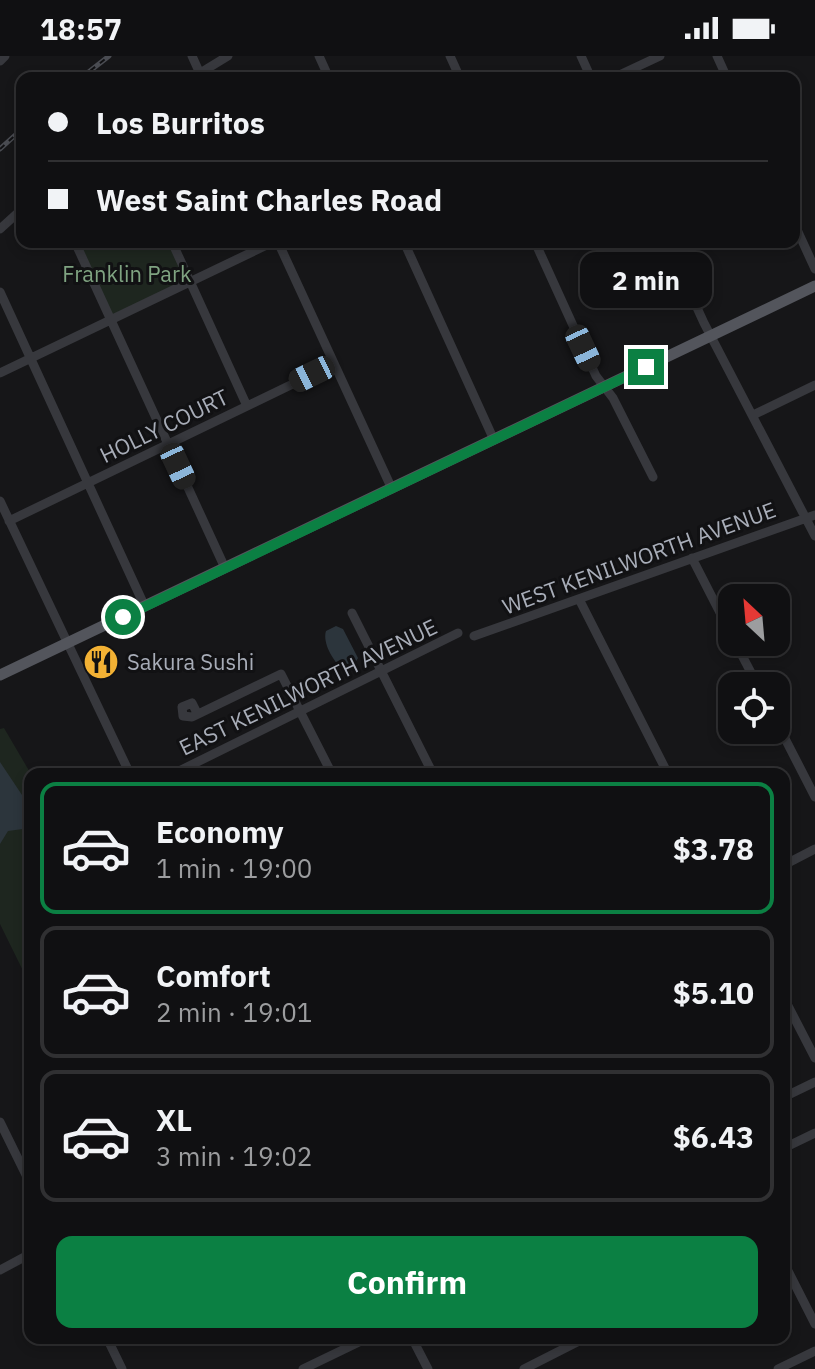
<!DOCTYPE html>
<html lang="en">
<head>
<meta charset="utf-8">
<style>
	body { margin:0; font-family:"IBM Plex Sans",sans-serif; background:#19191b; color:#f1f3f6; height:100vh; display:flex; flex-direction:column; font-size:30px; white-space:nowrap }
	* { box-sizing:border-box; margin:0 }
	p { font-size:26px; color:#9c9d9f }
	.icon { flex:none; width:44px; height:44px; fill:none; stroke:currentColor; stroke-width:2; stroke-linecap:round; stroke-linejoin:round }
	.map { position:relative; flex:1; overflow:hidden }
	.details { position:absolute; left:24px; top:712px; width:766px; height:576px; display:flex; flex-direction:column; background:#101012; border-radius:16px; box-shadow:0 4px 12px #0003,0 0 0 2px #303032 }
	.details>* { flex:none }
	.hud { position:absolute; left:16px; top:16px; width:784px; height:176px; border-radius:16px; box-shadow:0 4px 12px #0003,0 0 0 2px #303032; display:grid; align-content:center; height:176px; padding:0 32px; background:#101012 }
	.needle { width:52px; rotate:334deg }
	.controls { position:absolute; left:718px; top:528px; display:grid; gap:16px }
	.controls a { display:grid; place-items:center; width:72px; height:72px; border-radius:16px; background:#101012; box-shadow:0 4px 12px #0003,0 0 0 2px #303032; font-size:40px }
	.end { position:absolute; width:36px; height:36px; margin:-18px; border:10px solid #0b8043; background:#fff; box-shadow:0 0 0 4px #fff }
	.from { border-radius:50% }
	.bubble { position:absolute; height:56px; border-radius:16px; background:#101012; box-shadow:0 4px 12px #0003,0 0 0 2px #303032; font-size:26px; font-weight:700; line-height:56px; text-align:center }
	.car { position:absolute; width:24px; height:48px; margin:-24px -12px; border-radius:10px; box-shadow:0 0 6px 2px #0007; background:linear-gradient(#222 24%,#8ab4d8 0 40%,#222 0 76%,#8ab4d8 0 86%,#222 0) }
	.hud b { display:flex; align-items:center; gap:28px; height:76px; font-size:30px }
	.hud b+b { border-top:2px solid #303032 }
	.hud i { width:20px; height:20px; background:#f1f3f6 }
	ul { padding:14px 0 0; list-style:none }
	li { display:flex; align-items:center; gap:24px; height:132px; margin:0 16px 12px; padding:0 16px; border:4px solid #303032; border-radius:16px }
	li div { flex:1 }
	li b { display:block; font-size:30px }
	li em { font-style:normal; font-weight:700 }
	li.on { border-color:#0b8043 }
	li>.icon { width:72px; height:72px; stroke-width:1.5 }
	.action { display:flex; gap:16px; margin-top:auto; padding:16px 32px }
	.action a { flex:1; height:92px; border-radius:16px; background:#0b8043; color:#fff; font-size:32px; font-weight:700; line-height:92px; text-align:center }
	.status { display:flex; justify-content:space-between; align-items:center; height:56px; padding:0 40px; background:#101012; direction:ltr }
	.status svg { height:22px; fill:currentColor }
	.map>svg:first-child { display:block }
	.green { fill:#1e261f }
	.water { fill:#2c353c }
	.lines { fill:none; stroke-linecap:round; stroke-linejoin:round }
	.minor { stroke:#37383d; stroke-width:9 }
	.major { stroke:#53555c; stroke-width:11 }
	.rail-casing { stroke:#4a4c52; stroke-width:5 }
	.rail { stroke:#111113; stroke-width:2; stroke-dasharray:6; stroke-linecap:butt }
	.route { stroke:#0b8043; stroke-width:10 }
	.labels { text-anchor:middle; stroke-width:6; stroke-linejoin:round; paint-order:stroke }
	.park-label { font-size:22px; fill:#7fa381; stroke:#111113 }
	.street-label { font-size:22px; fill:#a8adb8; stroke:#111113 }
	.poi-label { font-size:22px; fill:#a8adb8; stroke:#111113; text-anchor:start }
</style>
</head>
<body>
<div class="status"><b>18:57</b><svg viewBox="0 0 49 12"><path d="M0 12V9h3v3zM5 12V6h3v6zM10 12V3h3v9zM15 12V0h3v12zM26 1h20v11H26zM47 4h2v5h-2z"/></svg></div>
<div class="map">
<svg width="815" height="1313" viewBox="0 0 815 1313">
	<rect width="100%" height="100%" fill="#161618"/>
	<path class="green" d="M 77,186 L 170,186 L 188,225 L 112,261 Z
		M 4,672 L 31,718 L 30,929 L 0,868 L 0,673 Z"/>
	<path class="water" d="M 336,570 L 343,573 L 358,602 L 352,612 L 344,614 C 334,607 322,587 326,575 Z
		M 0,706 L 22,739 L 30,744 L 30,772 L 8,775 L 0,788 Z"/>
	<g class="lines">
		<path class="minor" d="M 192,0 L 202,22
			M 319,0 L 329,22
			M 450,0 L 460,22
			M 581,0 L 591,22
			M 717,0 L 727,22
			M 0,5 L 5,0
			M 192,22 L 228,0
			M 613,22 L 660,0
			M 794,167 L 815,213
			M 0,173 L 22,153
			M 75,186 L 225,512
			M 172,186 L 247,350
			M 278,186 L 392,433
			M 404,186 L 494,384
			M 535,186 L 596,320 L 613,342 L 653,421
			M 667,186 L 704,267 L 815,480
			M 0,236 L 145,551
			M 0,317 L 273,186
			M 753,359 L 815,329
			M 0,445 L 130,718
			M 9,465 L 334,308
			M 692,502 L 732,580
			M 579,543 L 668,718
			M 352,557 L 433,718
			M 474,580 L 815,459
			M 735,586 L 758,630
			M 197,657 L 192,647 L 182,651 L 183,660 L 192,661 L 281,618 L 332,718
			M 776,665 L 815,741
			M 173,718 L 458,577
			M 784,809 L 815,793
			M 784,942 L 815,1002
			M 784,1041 L 815,1026
			M 0,1066 L 30,1127
			M 784,1092 L 815,1077
			M 784,1207 L 815,1268
			M 0,1214 L 30,1198
			M 107,1282 L 122,1313
			M 412,1282 L 428,1313
			M 303,1313 L 359,1286
			M 524,1313 L 585,1282
			M 778,1313 L 815,1295"/>
		<path class="major" d="M 0,619 L 815,230"/>
		<defs>
			<path id="rail" d="M 81,22 L 109,0
				M 0,93 L 22,73"/>
		</defs>
		<use href="#rail" class="rail-casing"/>
		<use href="#rail" class="rail"/>
	</g>
	<g class="lines">
		<path class="route" d="M 123,561 L 646,311"/>
	</g>
	<defs>
		<symbol id="restaurant-disc" viewBox="-11 -11 22 22"><circle r="9.5" fill="#f2b134" stroke="#111113"/><path d="M-5-6h1v4h1v-4h1v4h1v-4h1v5L-1.5 .5V6h-2V.5L-5-1ZM5-6V6H3V1.5H1.5Q1.5-4 5-6Z" fill="#111"/></symbol>
	</defs>
	<g fill-rule="evenodd">
		<use href="#restaurant-disc" x="81" y="586" width="40" height="40"/>
	</g>
	<g class="labels">
		<g class="park-label">
			<text x="127" y="226">Franklin Park</text>
		</g>
		<g class="street-label">
			<text transform="translate(164 370) rotate(-26)" y="8">HOLLY COURT</text>
			<text transform="translate(639 502) rotate(-20)" y="8">WEST KENILWORTH AVENUE</text>
			<text transform="translate(308 631) rotate(-26)" y="8">EAST KENILWORTH AVENUE</text>
		</g>
		<g class="poi-label">
			<text x="127" y="614">Sakura Sushi</text>
		</g>
	</g>
</svg>
<div class="controls">
<a><svg class="needle" viewBox="-14 -14 28 28"><path d="M0-13l5 13h-10z" fill="#e53935"/><path d="M0 13l5-13h-10z" fill="#9c9d9f"/></svg></a>
<a><svg class="icon" aria-label="locate" viewBox="0 0 24 24"><circle cx="12" cy="12" r="6"/><path d="M12 2v4M12 18v4M2 12h4M18 12h4"/></svg></a>
</div>
<i class="end from" style="left:123px;top:561px"></i>
<i class="end" style="left:646px;top:311px"></i>
<div class="bubble" style="left:580px;top:196px;width:132px">2 min</div>
<i class="car" style="left:583px;top:292px;rotate:155deg"></i>
<i class="car" style="left:312px;top:318px;rotate:244deg"></i>
<i class="car" style="left:178px;top:410px;rotate:155deg"></i>
<div class="hud">
<b><i class="from"></i>Los Burritos</b>
<b><i></i>West Saint Charles Road</b>
</div>
<section class="details">
<ul>
<li class="on"><svg class="icon" aria-label="car" viewBox="0 0 24 24"><path d="M5 17H2v-5l4-1 3-4h7l3 4 3 1v5h-3M9 17h6M6 11h13"/><circle cx="7" cy="17" r="2"/><circle cx="17" cy="17" r="2"/></svg><div><b>Economy</b><p>1 min · 19:00</p></div><em>$3.78</em></li>
<li><svg class="icon" aria-label="car" viewBox="0 0 24 24"><path d="M5 17H2v-5l4-1 3-4h7l3 4 3 1v5h-3M9 17h6M6 11h13"/><circle cx="7" cy="17" r="2"/><circle cx="17" cy="17" r="2"/></svg><div><b>Comfort</b><p>2 min · 19:01</p></div><em>$5.10</em></li>
<li><svg class="icon" aria-label="car" viewBox="0 0 24 24"><path d="M5 17H2v-5l4-1 3-4h7l3 4 3 1v5h-3M9 17h6M6 11h13"/><circle cx="7" cy="17" r="2"/><circle cx="17" cy="17" r="2"/></svg><div><b>XL</b><p>3 min · 19:02</p></div><em>$6.43</em></li>
</ul>
<div class="action"><a>Confirm</a></div>
</section>
</div>
</body>
</html>
